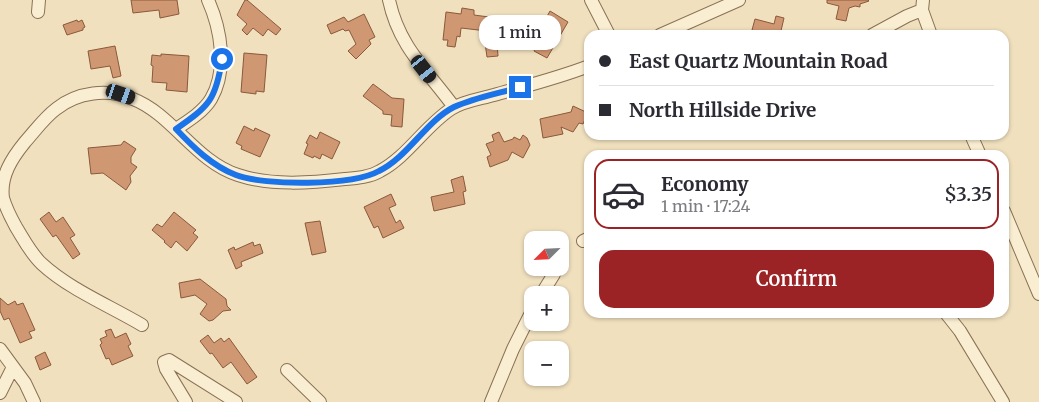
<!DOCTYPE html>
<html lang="en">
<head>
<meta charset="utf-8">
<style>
	body { margin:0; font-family:Merriweather,serif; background:#f2f2f3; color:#2b2b33; height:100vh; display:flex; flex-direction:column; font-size:19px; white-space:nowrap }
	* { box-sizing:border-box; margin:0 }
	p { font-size:16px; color:#7c7c81 }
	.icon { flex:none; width:28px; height:28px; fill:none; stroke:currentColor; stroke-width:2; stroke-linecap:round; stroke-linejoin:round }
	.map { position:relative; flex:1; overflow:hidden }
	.sheet { position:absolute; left:584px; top:150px; width:425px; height:168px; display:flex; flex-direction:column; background:#fff; border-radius:15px; box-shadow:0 1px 4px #0004 }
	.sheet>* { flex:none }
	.top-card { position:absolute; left:584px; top:30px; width:425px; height:110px; border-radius:15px; box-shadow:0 1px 4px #0004; display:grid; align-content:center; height:110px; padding:0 15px; background:#fff }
	.needle { width:32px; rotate:246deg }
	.controls { position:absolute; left:524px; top:231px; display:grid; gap:10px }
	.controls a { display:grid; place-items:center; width:45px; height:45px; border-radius:10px; background:#fff; box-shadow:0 1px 4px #0004; font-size:25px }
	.end { position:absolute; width:22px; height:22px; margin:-11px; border:6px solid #1a73e8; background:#fff; box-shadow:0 0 0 2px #fff }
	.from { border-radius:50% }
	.bubble { position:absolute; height:35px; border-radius:15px; background:#fff; box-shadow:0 1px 4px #0004; font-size:16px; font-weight:600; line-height:35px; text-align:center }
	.car { position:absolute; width:15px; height:30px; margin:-15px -8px; border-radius:6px; box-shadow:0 0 4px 1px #0007; background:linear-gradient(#222 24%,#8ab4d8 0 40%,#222 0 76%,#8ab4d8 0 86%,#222 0) }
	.top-card b { display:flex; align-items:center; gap:18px; height:48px; font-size:19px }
	.top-card b+b { border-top:1px solid #e1e1e2 }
	.top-card i { width:12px; height:12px; background:#2b2b33 }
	ul { padding:9px 0 0; list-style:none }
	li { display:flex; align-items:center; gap:15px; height:70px; margin:0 10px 8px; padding:0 5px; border:2px solid transparent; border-radius:15px }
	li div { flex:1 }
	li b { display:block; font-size:19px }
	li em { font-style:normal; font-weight:600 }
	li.current { border-color:#9b2325 }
	li>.icon { width:45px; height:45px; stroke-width:1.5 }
	.action { display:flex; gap:10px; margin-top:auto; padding:10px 15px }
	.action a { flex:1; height:58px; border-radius:15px; background:#9b2325; color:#fff; font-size:20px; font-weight:600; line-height:58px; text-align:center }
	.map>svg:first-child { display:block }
	.building { fill:#d09872; stroke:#89593b }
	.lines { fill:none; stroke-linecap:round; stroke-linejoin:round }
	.minor-casing { stroke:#897156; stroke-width:14 }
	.minor { stroke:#faeed2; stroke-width:12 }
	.route { stroke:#1a73e8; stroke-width:6 }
</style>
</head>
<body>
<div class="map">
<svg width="1039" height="402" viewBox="0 0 1039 402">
	<rect width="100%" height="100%" fill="#f0e0be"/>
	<path class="building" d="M 131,0 L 177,0 L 179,14 L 160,18 L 159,10 L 133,13 Z
		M 245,0 L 247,0 L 281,29 L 276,35 L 268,29 L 263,36 L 253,28 L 247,35 L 242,30 L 247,24 L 237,15 Z
		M 827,0 L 868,0 L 869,1 L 860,4 L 860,7 L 855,6 L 849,8 L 846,21 L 836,19 L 839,6 L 827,3 Z
		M 462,8 L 474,10 L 474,15 L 489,17 L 487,31 L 461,28 L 460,37 L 457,36 L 455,47 L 447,46 L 448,40 L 443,40 L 446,12 L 461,14 Z
		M 550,11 L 568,22 L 547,58 L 534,51 L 538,43 L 534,40 Z
		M 364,14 L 375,37 L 369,40 L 371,44 L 356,59 L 348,51 L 356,44 L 349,30 L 345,31 L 343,29 L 331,34 L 327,25 L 344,17 L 348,22 Z
		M 776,16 L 784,18 L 780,35 L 771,35 L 752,30 L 755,19 L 774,24 Z
		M 77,20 L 78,22 L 82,20 L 85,27 L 83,28 L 83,30 L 67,35 L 63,25 Z
		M 497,42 L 498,56 L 487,57 L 485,43 Z
		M 115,46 L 121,76 L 113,78 L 110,66 L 91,69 L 88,51 Z
		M 244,53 L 267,55 L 264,92 L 256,91 L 256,94 L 241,92 Z
		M 161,54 L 189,56 L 187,92 L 166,90 L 167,83 L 152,82 L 153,66 L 151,65 L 152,55 L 161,56 Z
		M 373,84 L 392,98 L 404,99 L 402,127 L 391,126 L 392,115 L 383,114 L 383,111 L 363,96 Z
		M 573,106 L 588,113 L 583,124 L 579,123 L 573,132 L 561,127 L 563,134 L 543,138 L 540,119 L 571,112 Z
		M 244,126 L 254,131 L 255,128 L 270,135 L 260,157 L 241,149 L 242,146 L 236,143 Z
		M 320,132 L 340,142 L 332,159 L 322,154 L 320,159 L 314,156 L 313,158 L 304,154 L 308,144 L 306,143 L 310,135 L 317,139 Z
		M 499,132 L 504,142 L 513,139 L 514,137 L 520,140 L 523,135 L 527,138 L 530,145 L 523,158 L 512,152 L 508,160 L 490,167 L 487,157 L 491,155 L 486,144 L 494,141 L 492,135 Z
		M 124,141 L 136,149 L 131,157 L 131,163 L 137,167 L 130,176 L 131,182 L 126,190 L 103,173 L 91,174 L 88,148 L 121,145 Z
		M 463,176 L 466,191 L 463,192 L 465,204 L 434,211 L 431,197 L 454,192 L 451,180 Z
		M 391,194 L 396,205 L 389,208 L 396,223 L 400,220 L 404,228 L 383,238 L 378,226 L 374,228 L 364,207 Z
		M 49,212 L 56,222 L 63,217 L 75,235 L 70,238 L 80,254 L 73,259 L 56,235 L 53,237 L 40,219 Z
		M 174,212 L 196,230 L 193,233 L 198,237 L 187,251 L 176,241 L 171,248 L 164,242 L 165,241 L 152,230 L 157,224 L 162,227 Z
		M 320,221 L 326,252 L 312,255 L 305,223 Z
		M 253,242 L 254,246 L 260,244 L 263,253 L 241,262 L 242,266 L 236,269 L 228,250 L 234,247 L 235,250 Z
		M 200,279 L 226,299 L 227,306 L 231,310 L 223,311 L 213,320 L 209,321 L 200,314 L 207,304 L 195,295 L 181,298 L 179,283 Z
		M 0,298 L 8,305 L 15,301 L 17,305 L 23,303 L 35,330 L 29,332 L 32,338 L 20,343 L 9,318 L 4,320 L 0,311 Z
		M 111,329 L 115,338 L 126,333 L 131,344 L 128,346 L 133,356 L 112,365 L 109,358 L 106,359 L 100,345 L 102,343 L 100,339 L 107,336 L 105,331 Z
		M 208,335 L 214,343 L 221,338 L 224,342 L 229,338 L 257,377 L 247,384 L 231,362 L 223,368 L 212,353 L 210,354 L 200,341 Z
		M 45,352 L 51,365 L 40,370 L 35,357 Z"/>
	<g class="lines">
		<defs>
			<path id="minor" d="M 389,0 C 399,47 427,70 454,107
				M 591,0 L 609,35
				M 922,10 L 931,35
				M 38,12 L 39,0
				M 660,35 L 739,0
				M 872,35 L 907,16 L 922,10 L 923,0
				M 176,129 C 188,121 203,112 211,99 C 228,70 221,29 208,0
				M 971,135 L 980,155
				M 1004,211 L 1039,294
				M 583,241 L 589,238
				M 541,295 L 554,274
				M 945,312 L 960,331 L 1003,402
				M 142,325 C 110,306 69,289 42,264 C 31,254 24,240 16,227 C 11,218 6,208 3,198 C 0,176 12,158 25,142 C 35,131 44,118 56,109 C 77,92 108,88 133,99 C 172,114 196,162 238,175 C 271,186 311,183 345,179 C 357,178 370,177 380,171 C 407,157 425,126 451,109 C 463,101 480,99 494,95 C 526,86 558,78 589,66
				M 0,349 L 25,383 L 34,402
				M 287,370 L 320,402
				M 0,393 L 13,367
				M 186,402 L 166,369 L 164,362 L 169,360 L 236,402
				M 491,402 L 513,349 L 532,311"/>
		</defs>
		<use href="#minor" class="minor-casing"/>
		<use href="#minor" class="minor"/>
	</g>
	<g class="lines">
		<path class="route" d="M 222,59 C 216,100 209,106 176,129 C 193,147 212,166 236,175 C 265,186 352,186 379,171 C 408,157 426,121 454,107 C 473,98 500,93 520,87"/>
	</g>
</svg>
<div class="controls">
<a><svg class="needle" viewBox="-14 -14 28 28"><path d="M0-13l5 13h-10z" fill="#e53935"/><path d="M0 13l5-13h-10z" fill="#7c7c81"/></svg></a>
<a>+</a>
<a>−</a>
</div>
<i class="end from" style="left:222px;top:59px"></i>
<i class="end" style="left:520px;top:87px"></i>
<div class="bubble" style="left:479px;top:15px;width:82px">1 min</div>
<i class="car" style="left:424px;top:69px;rotate:142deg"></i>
<i class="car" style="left:121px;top:94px;rotate:109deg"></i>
<div class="top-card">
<b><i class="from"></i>East Quartz Mountain Road</b>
<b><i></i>North Hillside Drive</b>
</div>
<section class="sheet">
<ul>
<li class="current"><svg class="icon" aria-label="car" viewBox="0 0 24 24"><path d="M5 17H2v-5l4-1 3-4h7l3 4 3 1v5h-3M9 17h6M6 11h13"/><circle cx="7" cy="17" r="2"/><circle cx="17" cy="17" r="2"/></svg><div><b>Economy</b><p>1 min · 17:24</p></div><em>$3.35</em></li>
</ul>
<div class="action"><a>Confirm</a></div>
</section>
</div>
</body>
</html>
